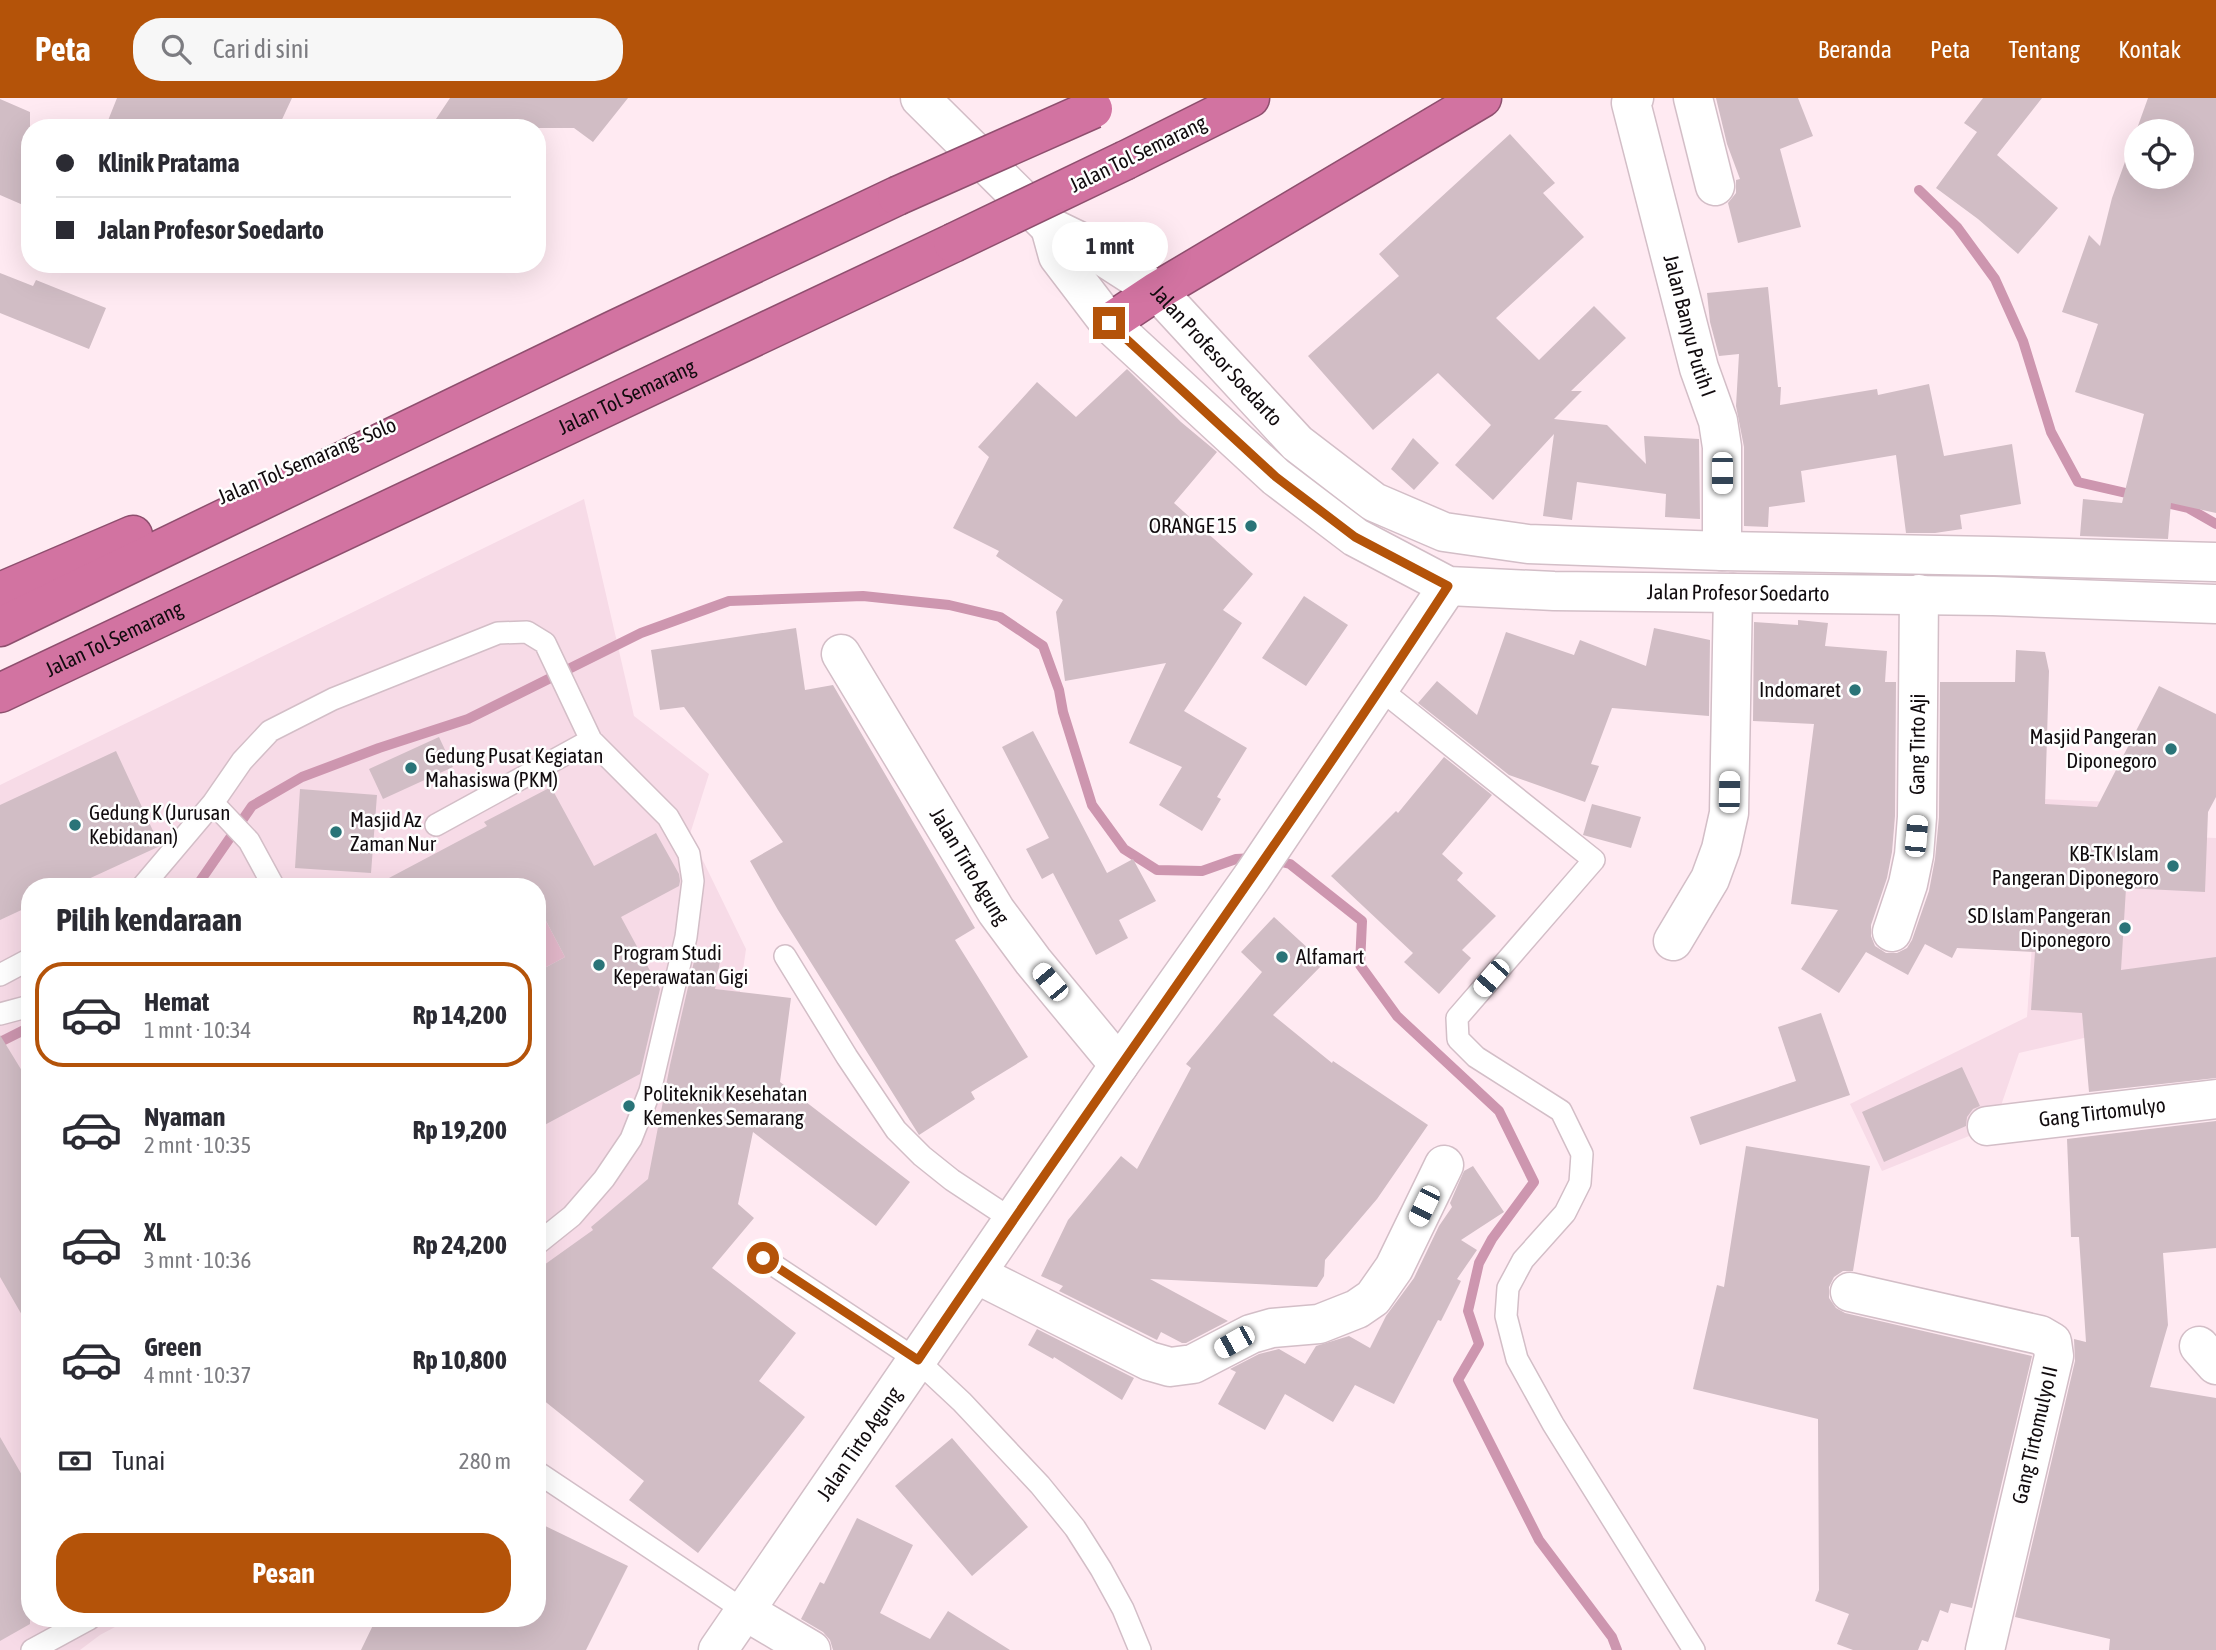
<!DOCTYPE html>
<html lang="id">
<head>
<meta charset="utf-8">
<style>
	body { margin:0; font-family:"Asap Condensed",sans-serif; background:#f7f7f7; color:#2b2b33; height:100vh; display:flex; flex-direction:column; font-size:26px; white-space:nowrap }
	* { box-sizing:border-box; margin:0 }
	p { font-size:23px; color:#7c7c81 }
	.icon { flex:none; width:38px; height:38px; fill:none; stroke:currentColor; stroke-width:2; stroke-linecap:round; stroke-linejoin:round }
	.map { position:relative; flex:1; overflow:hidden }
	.drawer { position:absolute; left:21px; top:780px; width:525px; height:749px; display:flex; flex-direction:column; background:#fff; border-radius:28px; box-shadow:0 7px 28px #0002 }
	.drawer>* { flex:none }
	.hud { position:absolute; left:21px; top:21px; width:525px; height:154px; border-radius:28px; box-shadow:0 7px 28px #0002; display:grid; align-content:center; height:154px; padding:0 35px; background:#fff }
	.tools { position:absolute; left:2124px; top:21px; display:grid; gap:14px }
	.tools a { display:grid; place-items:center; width:70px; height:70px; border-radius:50%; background:#fff; box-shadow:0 7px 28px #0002; font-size:35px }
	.end { position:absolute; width:32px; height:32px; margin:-16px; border:9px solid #b45309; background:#fff; box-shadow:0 0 0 4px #fff }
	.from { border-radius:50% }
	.bubble { position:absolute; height:49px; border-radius:24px; background:#fff; box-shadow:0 7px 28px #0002; font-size:23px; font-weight:700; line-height:49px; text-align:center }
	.car { position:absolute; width:21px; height:42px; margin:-21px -10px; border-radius:9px; box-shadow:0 0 5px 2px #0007; background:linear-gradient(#fff 24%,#345 0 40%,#fff 0 76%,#345 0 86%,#fff 0) }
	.hud b { display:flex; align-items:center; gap:24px; height:66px; font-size:26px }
	.hud b+b { border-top:2px solid #e1e1e2 }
	.hud i { width:18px; height:18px; background:#2b2b33 }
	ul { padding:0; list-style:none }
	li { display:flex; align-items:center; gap:21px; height:105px; margin:0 14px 10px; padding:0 21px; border:4px solid transparent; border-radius:28px }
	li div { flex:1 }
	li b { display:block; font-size:26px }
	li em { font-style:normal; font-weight:700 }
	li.current { border-color:#b45309 }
	li>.icon { width:63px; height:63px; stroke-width:1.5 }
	h2 { padding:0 35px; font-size:32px; line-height:84px }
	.pay { display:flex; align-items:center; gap:18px; height:77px; padding:0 35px; font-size:26px }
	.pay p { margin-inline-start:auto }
	.button { display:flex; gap:14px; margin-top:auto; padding:14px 35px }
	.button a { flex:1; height:80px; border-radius:28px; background:#b45309; color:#fff; font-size:28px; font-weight:700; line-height:80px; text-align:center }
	header { display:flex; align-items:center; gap:42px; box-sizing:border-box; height:98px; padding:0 35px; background:#b45309; color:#fff }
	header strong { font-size:33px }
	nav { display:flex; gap:38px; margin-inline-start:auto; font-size:24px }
	.search { width:490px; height:63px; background:#f7f7f7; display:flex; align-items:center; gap:18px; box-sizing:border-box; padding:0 24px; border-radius:28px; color:#7c7c81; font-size:26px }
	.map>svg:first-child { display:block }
	.built { fill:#f7dbe7 }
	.green { fill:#e2b7c9 }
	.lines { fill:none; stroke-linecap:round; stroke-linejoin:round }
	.stream { stroke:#cd96af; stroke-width:10 }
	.building { fill:#d1bdc5; fill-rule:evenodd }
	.service-casing { stroke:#d3bec7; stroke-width:24 }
	.minor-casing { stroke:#d3bec7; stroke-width:41 }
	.secondary-casing { stroke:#d3bec7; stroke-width:41 }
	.motorway-casing { stroke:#8e4f6e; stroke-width:41 }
	.service { stroke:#fff; stroke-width:21 }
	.minor { stroke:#fff; stroke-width:38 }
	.secondary { stroke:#fff; stroke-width:38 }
	.motorway { stroke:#d273a1; stroke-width:38 }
	.motorway-bridge-casing { stroke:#8e4f6e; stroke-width:41; stroke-linecap:butt }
	.motorway-bridge { stroke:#d273a1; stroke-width:38 }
	.route { stroke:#b45309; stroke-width:9 }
	.poi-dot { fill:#2a7478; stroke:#fefefe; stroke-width:2.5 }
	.labels { text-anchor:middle; stroke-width:5; stroke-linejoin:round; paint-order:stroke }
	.street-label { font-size:21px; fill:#110b0e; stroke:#fefefe }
	.poi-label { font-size:21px; fill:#110b0e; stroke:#fefefe; text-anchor:start }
</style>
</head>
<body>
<header>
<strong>Peta</strong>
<div class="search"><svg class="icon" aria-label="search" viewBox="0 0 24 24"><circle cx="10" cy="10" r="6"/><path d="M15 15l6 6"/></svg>Cari di sini</div>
<nav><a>Beranda</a><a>Peta</a><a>Tentang</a><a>Kontak</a></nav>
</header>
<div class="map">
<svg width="2216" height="1552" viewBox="0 0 2216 1552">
	<rect width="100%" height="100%" fill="#ffeaf2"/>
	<path class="built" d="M 584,401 L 634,618 L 709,676 L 690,736 L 746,851 L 732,950 L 711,1065 L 537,1236 L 537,789 L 30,789 L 30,1521 L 130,1521 L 100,1537 L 80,1552 L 0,1552 L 0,687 Z
		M 2042,701 L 2136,705 L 2136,737 L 2216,740 L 2216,919 L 2127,930 L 2019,955 L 1994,1028 L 1882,1073 L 1850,1006 L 2027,919 Z"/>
	<path class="green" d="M 537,806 L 565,859 L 537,874 Z"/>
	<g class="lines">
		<path class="stream" d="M 1919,92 L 1957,129 L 1995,181 L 2023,243 L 2051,334 L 2078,384 L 2139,398
			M 2158,403 L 2188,410 L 2216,426
			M 1273,762 L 1290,766 L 1362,823 L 1360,867 L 1397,918 L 1499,1013 L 1534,1084 L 1492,1141 L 1479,1165 L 1468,1213 L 1479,1246 L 1458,1282 L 1539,1442 L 1612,1539 L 1617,1552
			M 196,789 L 252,708 L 302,679 L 379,650 L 468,621 L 641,535 L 729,503 L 863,498 L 949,507 L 1000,519 L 1043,548 L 1059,592 L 1063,614 L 1092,707 L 1124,751 L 1157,772 L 1202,773 L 1236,761 L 1254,760
			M 0,944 L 30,929"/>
	</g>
	<path class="building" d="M 117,0 L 292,0 L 278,30 L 105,30 Z
		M 450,0 L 628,0 L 593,44 L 574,30 L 430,30 Z
		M 1716,0 L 1798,0 L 1813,38 L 1780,51 L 1801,129 L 1738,145 L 1728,105 L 1736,95 L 1736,82 L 1740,81 L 1727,46 Z
		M 1983,0 L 2042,0 L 1997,57 L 2058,110 L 2018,156 L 1978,121 L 1936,90 L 1977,34 L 1964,25 Z
		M 2148,0 L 2216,0 L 2216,415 L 2171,405 L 2168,441 L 2080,438 L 2083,401 L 2122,405 L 2144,316 L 2075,294 L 2098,226 L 2062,214 L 2089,137 L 2100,148 L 2112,100 ZM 2137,33 L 2182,33 L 2182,79 L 2137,79 Z
		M 0,1 L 30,14 L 30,110 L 0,97 Z
		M 1510,36 L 1555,85 L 1543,95 L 1584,139 L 1496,220 L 1539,262 L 1594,208 L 1626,240 L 1571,293 L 1582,293 L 1554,321 L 1607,327 L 1646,366 L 1644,338 L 1699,341 L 1700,421 L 1665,419 L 1666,396 L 1577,384 L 1572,422 L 1543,418 L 1554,336 L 1493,402 L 1455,367 L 1491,327 L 1438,275 L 1373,332 L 1308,258 L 1399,178 L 1379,156 Z
		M 0,175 L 33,188 L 36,182 L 106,210 L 89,251 L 0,215 Z
		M 1768,189 L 1778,289 L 1781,289 L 1780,307 L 1877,291 L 1878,297 L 1929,286 L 1944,358 L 2012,346 L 2021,406 L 1960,417 L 1962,431 L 1935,435 L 1906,435 L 1896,357 L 1801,373 L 1805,404 L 1769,409 L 1768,429 L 1744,428 L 1744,349 L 1736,308 L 1739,256 L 1719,258 L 1710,224 L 1707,195 Z
		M 1127,271 L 1181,324 L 1217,354 L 1174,405 L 1253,476 L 1223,512 L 1242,525 L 1184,613 L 1247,650 L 1217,699 L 1221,701 L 1202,733 L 1159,707 L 1182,669 L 1129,645 L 1166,565 L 1065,583 L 1056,514 L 1063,502 L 996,458 L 999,453 L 953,430 L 989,359 L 978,349 L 1037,284 L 1076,319 Z
		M 1413,340 L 1439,365 L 1414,392 L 1391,371 Z
		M 1304,498 L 1348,527 L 1306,588 L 1262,560 Z
		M 1798,522 L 1828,525 L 1825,548 L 1887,553 L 1885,584 L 1896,584 L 1895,718 L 1892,754 L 1887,780 L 1871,827 L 1871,838 L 1875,848 L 1886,855 L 1897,855 L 1907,850 L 1912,842 L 1929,793 L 1935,761 L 1939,719 L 1940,584 L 2015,584 L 2016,552 L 2045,554 L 2049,573 L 2045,706 L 2097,709 L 2159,588 L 2216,616 L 2216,699 L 2208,714 L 2205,794 L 2126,790 L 2121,872 L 2216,859 L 2216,980 L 2089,994 L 2082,915 L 2031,912 L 2035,854 L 1957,850 L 1952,860 L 1925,846 L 1908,877 L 1866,854 L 1839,895 L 1801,871 L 1838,812 L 1791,806 L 1814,626 L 1753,623 L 1754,524 L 1798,527 Z
		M 796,530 L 805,592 L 833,587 L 975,830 L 955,842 L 1028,959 L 971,994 L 975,1001 L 919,1037 L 778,812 L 750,763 L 783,744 L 684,609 L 660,612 L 651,552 Z
		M 1654,530 L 1710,542 L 1709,618 L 1612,610 L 1591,666 L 1599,668 L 1585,704 L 1509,677 L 1418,605 L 1437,583 L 1477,617 L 1506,534 L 1574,557 L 1580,542 L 1646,568 Z
		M 1033,633 L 1107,775 L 1133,761 L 1156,803 L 1119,822 L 1128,840 L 1096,857 L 1053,775 L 1042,781 L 1026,751 L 1049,740 L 1002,649 Z
		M 439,639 L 453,669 L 383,701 L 369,671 Z
		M 116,653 L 160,748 L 71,789 L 30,789 L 30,808 L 0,822 L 0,707 Z
		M 1444,659 L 1492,697 L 1442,756 L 1463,775 L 1457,782 L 1496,818 L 1462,852 L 1471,860 L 1439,896 L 1404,864 L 1413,855 L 1331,778 L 1396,713 L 1398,715 Z
		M 551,689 L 594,768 L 656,735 L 679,776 L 680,783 L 679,788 L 621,819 L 660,891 L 640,976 L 537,1031 L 537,874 L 565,859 L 537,806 L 537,789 L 372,789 L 487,728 L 484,724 Z
		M 300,691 L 377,697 L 371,775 L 295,770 Z
		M 1592,706 L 1641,719 L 1631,750 L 1583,737 Z
		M 1274,819 L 1324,865 L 1273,917 L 1332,965 L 1333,963 L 1428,1027 L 1377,1101 L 1325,1162 L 1324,1178 L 1317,1189 L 1150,1181 L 1228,1223 L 1186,1245 L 1182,1245 L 1161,1234 L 1157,1242 L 1059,1193 L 1063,1188 L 1041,1178 L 1068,1122 L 1121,1058 L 1137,1071 L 1191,970 L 1186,966 L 1262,874 L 1241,854 Z
		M 695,859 L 720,863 L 715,891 L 791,900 L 780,984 L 910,1084 L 876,1128 L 753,1034 L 738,1106 L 754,1120 L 712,1170 L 796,1235 L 759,1283 L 805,1319 L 698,1455 L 629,1402 L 644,1383 L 537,1297 L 537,1172 L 593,1132 L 591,1129 L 648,1081 L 670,967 Z
		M 1821,915 L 1850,997 L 1700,1047 L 1690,1019 L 1796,983 L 1778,929 Z
		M 0,937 L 30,986 L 30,1231 L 0,1179 Z
		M 1962,969 L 1980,1008 L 1973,1011 L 1967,1019 L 1966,1028 L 1884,1064 L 1862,1014 Z
		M 2216,1023 L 2216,1150 L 2163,1155 L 2168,1227 L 2150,1289 L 2216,1300 L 2216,1552 L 2109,1552 L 2110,1541 L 2015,1519 L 2075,1263 L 2074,1241 L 2086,1244 L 2079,1139 L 2071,1139 L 2067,1041 Z
		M 1746,1048 L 1870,1068 L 1853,1173 L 1843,1173 L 1834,1179 L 1829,1189 L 1829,1200 L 1836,1210 L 1845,1215 L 2032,1258 L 1972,1510 L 1951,1505 L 1948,1515 L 1940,1512 L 1928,1544 L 1922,1542 L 1918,1552 L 1853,1552 L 1837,1546 L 1849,1516 L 1815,1503 L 1819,1492 L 1818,1321 L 1693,1291 L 1717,1187 L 1724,1189 Z
		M 1473,1068 L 1504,1114 L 1461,1142 L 1477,1152 L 1457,1181 L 1461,1183 L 1441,1223 L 1438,1222 L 1394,1306 L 1355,1287 L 1333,1324 L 1285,1296 L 1265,1332 L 1218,1306 L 1236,1274 L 1230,1271 L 1259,1256 L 1279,1251 L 1305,1266 L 1316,1248 L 1349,1238 L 1370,1250 L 1386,1218 L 1414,1180 L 1439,1128 L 1452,1109 L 1450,1105 L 1464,1073 Z
		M 1037,1231 L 1134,1280 L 1122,1302 L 1054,1259 L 1053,1261 L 1028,1247 Z
		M 0,1339 L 30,1391 L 30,1526 L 0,1543 Z
		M 952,1340 L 1028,1429 L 972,1478 L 895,1388 Z
		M 857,1420 L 913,1447 L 880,1515 L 930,1541 L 948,1513 L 1010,1552 L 833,1552 L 830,1542 L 823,1534 L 801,1521 L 820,1484 L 824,1486 Z
		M 537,1424 L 628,1468 L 586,1552 L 361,1552 L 376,1521 L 537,1521 Z"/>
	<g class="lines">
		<defs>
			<path id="service" d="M 1380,591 L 1594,762 L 1457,920 L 1458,941 L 1476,959 L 1561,1013 L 1582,1056 L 1580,1085 L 1565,1115 L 1523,1162 L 1508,1190 L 1506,1218 L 1517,1261 L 1553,1326 L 1694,1552
				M 213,705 L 249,743 L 274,789
				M 436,727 L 591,642
				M 142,789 L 213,705 L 242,663 L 270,633 L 333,601 L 498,535 L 527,534 L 545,545 L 591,642 L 668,719 L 689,756 L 693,783 L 686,839 L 650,993 L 631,1041 L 604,1081 L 572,1118 L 537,1146
				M 785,858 L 847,959 L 896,1032 L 922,1058 L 952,1082 L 1014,1123
				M 0,877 L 30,861
				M 0,916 L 30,908
				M 763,1160 L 917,1262 L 962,1304 L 1040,1387 L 1075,1430 L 1101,1471 L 1123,1511 L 1140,1552
				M 537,1374 L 745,1513
				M 32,1552 L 89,1521"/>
			<g id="minor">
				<path id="s1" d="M 1634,0 L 1631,5 L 1699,270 L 1718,323 L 1722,349 L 1722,453"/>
				<path d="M 1693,0 L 1715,88"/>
				<path id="s2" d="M 841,556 L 996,813 L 1033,863 L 1119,967"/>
				<path id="s3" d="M 1892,834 L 1908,786 L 1914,757 L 1917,719 L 1919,496"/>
				<path d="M 1673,843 L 1710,781 L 1721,751 L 1729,715 L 1733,495"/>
				<path id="s4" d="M 1987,1028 L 2216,1001"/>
				<path d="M 976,1176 L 1149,1263 L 1170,1269 L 1193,1266 L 1251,1236 L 1272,1230 L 1319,1226 L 1357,1211 L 1373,1200 L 1394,1170 L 1444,1067"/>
				<path d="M 1850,1194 L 2040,1237 L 2052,1244 L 2054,1258 L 1985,1552"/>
				<path d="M 2199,1248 L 2216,1267"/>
				<path d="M 745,1513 L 811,1552"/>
			</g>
			<g id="secondary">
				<path id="s5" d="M 920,0 L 1050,129 L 1079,143 L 1157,193 L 1297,345 L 1374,404 L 1444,434 L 1528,446 L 1722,453 L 1993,458 L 2216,464"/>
				<path id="s6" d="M 1050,129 L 1058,158 L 1109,225 L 1276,379 L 1355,439 L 1448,488 L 1554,493 L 1993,498 L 2216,506"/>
				<path id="s7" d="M 718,1552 L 1119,967 L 1252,779 L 1448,488"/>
			</g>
			<g id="motorway">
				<path d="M 1126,62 L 1250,0"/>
				<path d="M 1109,225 L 1157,193 L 1482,0"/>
				<path d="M 0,494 L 133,437"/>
				<path d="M 0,529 L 614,232 L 897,98"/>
				<path id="s8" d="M 0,595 L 953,145"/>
			</g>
		</defs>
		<use href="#service" class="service-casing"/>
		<use href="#minor" class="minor-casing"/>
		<use href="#secondary" class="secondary-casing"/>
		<use href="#motorway" class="motorway-casing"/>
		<use href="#service" class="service"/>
		<use href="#minor" class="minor"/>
		<use href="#secondary" class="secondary"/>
		<use href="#motorway" class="motorway"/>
		<defs>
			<path id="motorway-bridge" d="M 897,98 L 1093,11
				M 953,145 L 1126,62"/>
		</defs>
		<use href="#motorway-bridge" class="motorway-bridge-casing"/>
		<use href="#motorway-bridge" class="motorway-bridge"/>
	</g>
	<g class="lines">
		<path class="route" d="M 763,1160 L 918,1262 C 1092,1003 1278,750 1448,488 L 1355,439 L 1276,379 L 1109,225"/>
	</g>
	<g class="poi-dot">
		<circle cx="1251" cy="428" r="7"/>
		<circle cx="1855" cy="592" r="7"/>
		<circle cx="2171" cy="651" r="7"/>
		<circle cx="411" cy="670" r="7"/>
		<circle cx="75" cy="727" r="7"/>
		<circle cx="336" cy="734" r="7"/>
		<circle cx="2173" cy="768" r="7"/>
		<circle cx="2125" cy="830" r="7"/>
		<circle cx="1282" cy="859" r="7"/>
		<circle cx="599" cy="867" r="7"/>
		<circle cx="629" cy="1008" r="7"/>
	</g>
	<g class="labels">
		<g class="street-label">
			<text transform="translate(1138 56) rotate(-26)" y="7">Jalan Tol Semarang</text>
			<text dy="7" stroke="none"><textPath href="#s1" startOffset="236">Jalan Banyu Putih I</textPath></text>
			<text dy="7" stroke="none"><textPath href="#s5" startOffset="396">Jalan Profesor Soedarto</textPath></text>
			<text dy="7" stroke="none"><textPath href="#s8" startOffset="693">Jalan Tol Semarang</textPath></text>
			<text transform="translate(307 363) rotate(-23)" y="7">Jalan Tol Semarang–Solo</text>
			<text dy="7" stroke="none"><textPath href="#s6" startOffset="836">Jalan Profesor Soedarto</textPath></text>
			<text dy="7" stroke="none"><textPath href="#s8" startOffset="126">Jalan Tol Semarang</textPath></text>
			<text dy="7" stroke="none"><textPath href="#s3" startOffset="191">Gang Tirto Aji</textPath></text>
			<text dy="7" stroke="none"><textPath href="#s2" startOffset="248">Jalan Tirto Agung</textPath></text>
			<text dy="7" stroke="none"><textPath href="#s4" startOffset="116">Gang Tirtomulyo</textPath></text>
			<text transform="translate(2035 1337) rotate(-77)" y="7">Gang Tirtomulyo II</text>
			<text dy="7" stroke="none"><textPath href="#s7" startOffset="250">Jalan Tirto Agung</textPath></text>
		</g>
		<g class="poi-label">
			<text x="1237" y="435" text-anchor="end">ORANGE 15</text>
			<text x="1841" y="599" text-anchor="end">Indomaret</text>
			<text x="2157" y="646" text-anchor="end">Masjid Pangeran<tspan x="2157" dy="24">Diponegoro</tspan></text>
			<text x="425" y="665">Gedung Pusat Kegiatan<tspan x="425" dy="24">Mahasiswa (PKM)</tspan></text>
			<text x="89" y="722">Gedung K (Jurusan<tspan x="89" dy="24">Kebidanan)</tspan></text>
			<text x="350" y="729">Masjid Az<tspan x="350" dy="24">Zaman Nur</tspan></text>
			<text x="2159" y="763" text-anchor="end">KB-TK Islam<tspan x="2159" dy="24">Pangeran Diponegoro</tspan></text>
			<text x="2111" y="825" text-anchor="end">SD Islam Pangeran<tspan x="2111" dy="24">Diponegoro</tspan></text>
			<text x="613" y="862">Program Studi<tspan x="613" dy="24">Keperawatan Gigi</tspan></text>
			<text x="1296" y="866">Alfamart</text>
			<text x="643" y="1003">Politeknik Kesehatan<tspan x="643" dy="24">Kemenkes Semarang</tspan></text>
		</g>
	</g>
</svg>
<div class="tools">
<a><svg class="icon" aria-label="locate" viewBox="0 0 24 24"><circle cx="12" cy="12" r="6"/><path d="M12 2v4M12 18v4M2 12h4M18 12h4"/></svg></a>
</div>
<i class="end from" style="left:763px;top:1160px"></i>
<i class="end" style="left:1109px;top:225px"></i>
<div class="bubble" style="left:1052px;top:124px;width:116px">1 mnt</div>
<i class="car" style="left:1722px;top:375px;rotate:180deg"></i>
<i class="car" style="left:1729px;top:694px;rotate:1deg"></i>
<i class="car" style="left:1916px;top:738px;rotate:5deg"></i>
<i class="car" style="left:1491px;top:880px;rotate:221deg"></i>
<i class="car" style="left:1050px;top:884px;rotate:320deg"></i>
<i class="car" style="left:1424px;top:1108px;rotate:206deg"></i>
<i class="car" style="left:1234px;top:1244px;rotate:241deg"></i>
<div class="hud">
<b><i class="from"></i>Klinik Pratama</b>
<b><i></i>Jalan Profesor Soedarto</b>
</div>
<section class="drawer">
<h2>Pilih kendaraan</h2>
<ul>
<li class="current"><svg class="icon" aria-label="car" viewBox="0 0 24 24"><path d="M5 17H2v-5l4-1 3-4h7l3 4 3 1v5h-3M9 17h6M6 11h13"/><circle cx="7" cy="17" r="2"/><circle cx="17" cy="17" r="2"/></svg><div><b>Hemat</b><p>1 mnt · 10:34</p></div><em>Rp 14,200</em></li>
<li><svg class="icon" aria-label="car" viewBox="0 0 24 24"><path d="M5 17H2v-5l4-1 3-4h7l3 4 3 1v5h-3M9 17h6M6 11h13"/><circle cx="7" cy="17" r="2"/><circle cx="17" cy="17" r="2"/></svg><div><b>Nyaman</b><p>2 mnt · 10:35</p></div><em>Rp 19,200</em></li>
<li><svg class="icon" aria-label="car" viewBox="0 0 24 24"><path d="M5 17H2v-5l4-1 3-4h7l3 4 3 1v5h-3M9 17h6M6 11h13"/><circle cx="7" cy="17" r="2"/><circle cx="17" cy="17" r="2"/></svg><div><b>XL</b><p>3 mnt · 10:36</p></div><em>Rp 24,200</em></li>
<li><svg class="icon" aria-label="car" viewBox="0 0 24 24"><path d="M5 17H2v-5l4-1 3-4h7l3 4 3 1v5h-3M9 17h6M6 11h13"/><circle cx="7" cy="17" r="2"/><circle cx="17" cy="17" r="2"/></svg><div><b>Green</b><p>4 mnt · 10:37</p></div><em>Rp 10,800</em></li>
</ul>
<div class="pay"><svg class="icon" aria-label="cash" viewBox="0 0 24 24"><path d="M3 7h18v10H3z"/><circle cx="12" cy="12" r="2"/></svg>Tunai<p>280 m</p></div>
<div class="button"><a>Pesan</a></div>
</section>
</div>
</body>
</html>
